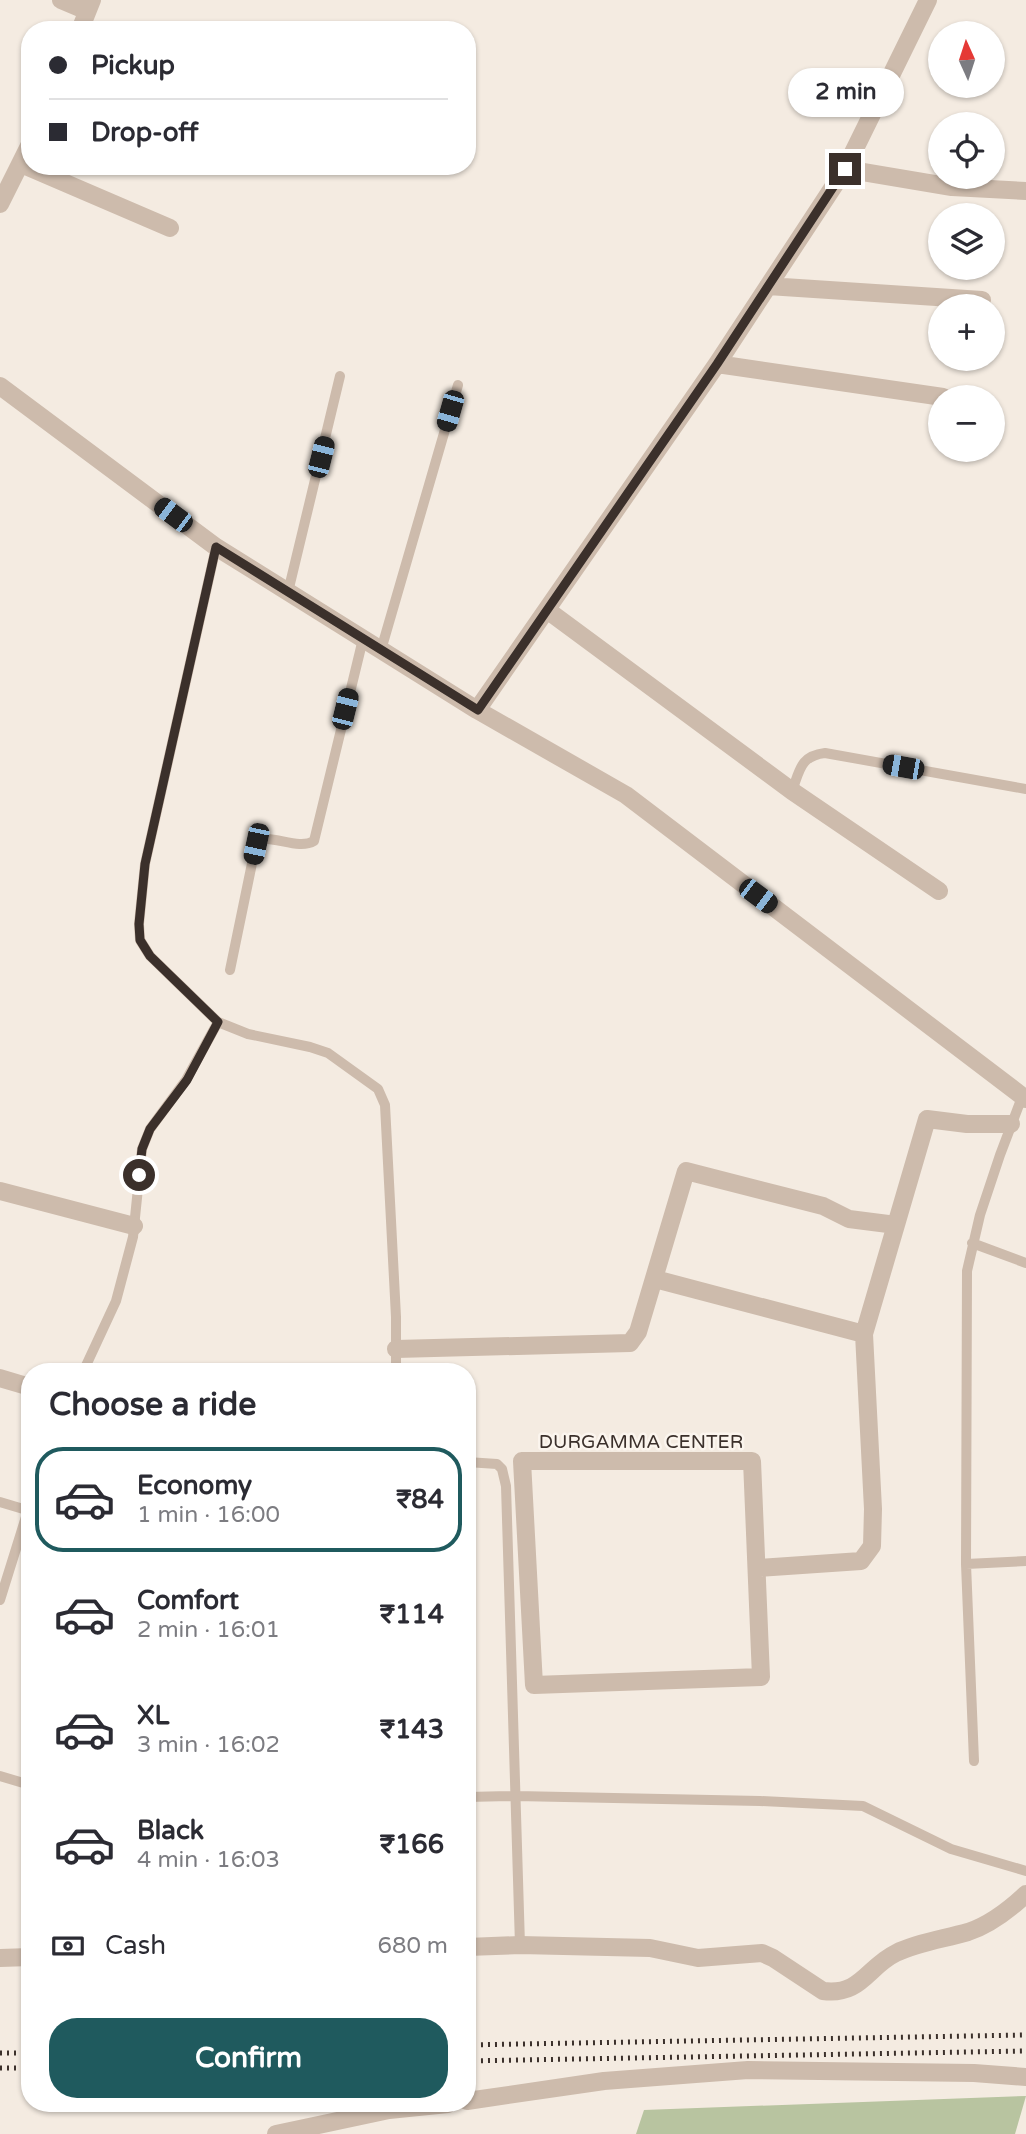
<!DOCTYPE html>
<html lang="en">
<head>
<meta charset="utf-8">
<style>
	body { margin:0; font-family:"Varela Round",sans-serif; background:#f2f2f3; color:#2b2b33; height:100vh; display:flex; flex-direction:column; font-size:26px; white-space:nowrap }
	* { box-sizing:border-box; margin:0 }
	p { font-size:23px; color:#7c7c81 }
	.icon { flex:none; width:38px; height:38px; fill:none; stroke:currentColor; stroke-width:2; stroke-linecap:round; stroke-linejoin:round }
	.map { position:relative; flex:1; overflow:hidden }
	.drawer { position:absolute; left:21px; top:1363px; width:455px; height:749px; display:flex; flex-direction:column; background:#fff; border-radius:28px; box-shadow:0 2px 5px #0004 }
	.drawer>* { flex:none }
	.guide { position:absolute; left:21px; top:21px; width:455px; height:154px; border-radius:28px; box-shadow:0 2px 5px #0004; display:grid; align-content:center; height:154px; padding:0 28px; background:#fff }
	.needle { width:46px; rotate:357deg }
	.tools { position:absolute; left:928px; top:21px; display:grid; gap:14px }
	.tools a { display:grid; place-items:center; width:77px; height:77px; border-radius:50%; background:#fff; box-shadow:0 2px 5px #0004; font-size:35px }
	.end { position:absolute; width:32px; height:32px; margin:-16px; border:9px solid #3b302b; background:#fff; box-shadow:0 0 0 4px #fff }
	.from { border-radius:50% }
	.bubble { position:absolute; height:49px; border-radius:24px; background:#fff; box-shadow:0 2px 5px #0004; font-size:23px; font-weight:800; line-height:49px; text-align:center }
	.car { position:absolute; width:21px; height:42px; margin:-21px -10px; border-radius:9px; box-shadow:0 0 5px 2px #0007; background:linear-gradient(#222 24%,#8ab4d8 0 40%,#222 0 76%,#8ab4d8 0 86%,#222 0) }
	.guide b { display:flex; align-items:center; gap:24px; height:66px; font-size:26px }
	.guide b+b { border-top:2px solid #e1e1e2 }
	.guide i { width:18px; height:18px; background:#2b2b33 }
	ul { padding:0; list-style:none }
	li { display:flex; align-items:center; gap:21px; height:105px; margin:0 14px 10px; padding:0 14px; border:4px solid transparent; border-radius:28px }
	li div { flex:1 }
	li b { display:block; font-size:26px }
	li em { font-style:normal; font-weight:800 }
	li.current { border-color:#1f5a5e }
	li>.icon { width:63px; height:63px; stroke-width:1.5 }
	h2 { padding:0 28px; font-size:32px; line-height:84px }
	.pay { display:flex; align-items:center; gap:18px; height:77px; padding:0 28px; font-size:26px }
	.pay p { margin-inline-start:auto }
	.action { display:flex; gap:14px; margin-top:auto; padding:14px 28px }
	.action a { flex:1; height:80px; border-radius:28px; background:#1f5a5e; color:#fff; font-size:28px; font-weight:800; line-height:80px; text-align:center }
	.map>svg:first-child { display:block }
	.green { fill:#b8c4a0 }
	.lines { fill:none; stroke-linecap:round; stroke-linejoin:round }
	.service { stroke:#cdbbac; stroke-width:10 }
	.minor { stroke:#cdbbac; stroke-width:18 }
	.rail { stroke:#3b302b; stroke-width:5; stroke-dasharray:2 5; stroke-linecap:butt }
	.route { stroke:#3b302b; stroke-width:9 }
	.labels { text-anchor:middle; stroke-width:5; stroke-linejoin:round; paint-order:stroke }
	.street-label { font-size:19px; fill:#3b302b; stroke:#fbf5ee }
</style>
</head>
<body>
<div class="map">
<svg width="1026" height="2134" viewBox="0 0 1026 2134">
	<rect width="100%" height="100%" fill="#f4ebe1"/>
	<path class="green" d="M 1026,2096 L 1015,2134 L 636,2134 L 644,2110 Z"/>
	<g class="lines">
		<path class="service" d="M 216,547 L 145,864 L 139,924 L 140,940 L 150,956 L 218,1022 L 248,1034 L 310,1047 L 328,1053 L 378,1089 L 385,1105 L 396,1317 L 396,1372
			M 288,592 L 340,376
			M 381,650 L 458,385
			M 792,791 C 800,770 800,756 825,753 L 1026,789
			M 230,970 L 256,844 L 259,839 C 276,836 299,850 314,841 L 363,639
			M 972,1243 L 1026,1263
			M 83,1372 L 116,1301 L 133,1237 L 142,1149 L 150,1129 L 186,1080 L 218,1022
			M 467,1462 L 497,1464 L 502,1469 L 506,1486 L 520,1945
			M 0,1502 L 30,1511
			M 966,1564 L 967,1271 L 980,1215 L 1000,1155 L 1022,1097
			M 0,1600 L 30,1504
			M 974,1761 L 966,1564 L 1026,1561
			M 0,1776 L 30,1785
			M 467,1797 L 516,1796 L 760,1801 L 863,1806 L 951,1849 L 1026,1871"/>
		<path class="minor" d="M 61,0 L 87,11
			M 80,30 L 92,0
			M 21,164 L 170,228
			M 845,169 L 952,187 L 1026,191
			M 0,204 L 30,144
			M 768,286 L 982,300
			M 717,364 L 943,397
			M 0,386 L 216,547 L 477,710 L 626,795 L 1026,1099
			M 547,610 L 792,791 L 939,891
			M 477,710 L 717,364 L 845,169 L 928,0
			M 0,1191 L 134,1226
			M 655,1279 L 864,1334
			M 396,1349 L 630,1343 L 638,1332 L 686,1171 L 823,1206 L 849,1219 L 896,1225
			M 0,1378 L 30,1387
			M 522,1461 L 752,1461 L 761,1677 L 534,1685 Z
			M 757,1568 L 861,1561 L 872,1546 L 873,1509 L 864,1334 L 927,1119 L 967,1124 L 1011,1124
			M 467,1947 L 520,1945 L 650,1948 L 698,1958 L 762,1953 L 773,1958 L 823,1991 C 861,1996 867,1967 896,1953 C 918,1942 944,1939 968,1932 C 989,1925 1010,1909 1026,1894
			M 0,1958 L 30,1957
			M 467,2101 L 604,2081 L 748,2070 L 974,2073 L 1026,2077
			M 276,2134 L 389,2110 L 448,2104"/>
		<path class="rail" d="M 467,2045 L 1026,2035
			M 0,2053 L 30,2053
			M 467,2061 L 1026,2051
			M 0,2068 L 30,2068"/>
	</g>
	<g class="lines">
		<path class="route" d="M 139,1175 L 142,1149 L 150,1129 L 187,1080 L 218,1022 L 150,956 L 140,940 L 139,924 L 145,864 L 216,547 L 478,710 L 717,364 L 845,169"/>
	</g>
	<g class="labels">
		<g class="street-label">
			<text x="641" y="1448">DURGAMMA CENTER</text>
		</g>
	</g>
</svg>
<div class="tools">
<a><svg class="needle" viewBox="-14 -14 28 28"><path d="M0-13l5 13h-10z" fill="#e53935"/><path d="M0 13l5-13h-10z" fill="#7c7c81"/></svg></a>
<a><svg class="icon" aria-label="locate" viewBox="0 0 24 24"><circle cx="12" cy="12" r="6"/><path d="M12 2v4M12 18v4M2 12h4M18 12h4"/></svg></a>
<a><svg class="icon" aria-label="layers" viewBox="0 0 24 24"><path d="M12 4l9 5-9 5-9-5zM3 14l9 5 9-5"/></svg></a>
<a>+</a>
<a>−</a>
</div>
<i class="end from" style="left:139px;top:1175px"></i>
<i class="end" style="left:845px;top:169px"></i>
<div class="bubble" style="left:788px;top:68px;width:116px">2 min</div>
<i class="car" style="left:450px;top:411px;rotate:196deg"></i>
<i class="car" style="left:321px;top:457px;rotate:14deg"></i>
<i class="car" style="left:173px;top:515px;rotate:307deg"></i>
<i class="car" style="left:345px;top:709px;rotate:14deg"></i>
<i class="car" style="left:903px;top:767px;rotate:280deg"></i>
<i class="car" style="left:256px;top:844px;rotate:192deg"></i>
<i class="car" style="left:758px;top:896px;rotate:127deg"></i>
<div class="guide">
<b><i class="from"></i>Pickup</b>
<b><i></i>Drop-off</b>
</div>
<section class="drawer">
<h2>Choose a ride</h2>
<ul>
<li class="current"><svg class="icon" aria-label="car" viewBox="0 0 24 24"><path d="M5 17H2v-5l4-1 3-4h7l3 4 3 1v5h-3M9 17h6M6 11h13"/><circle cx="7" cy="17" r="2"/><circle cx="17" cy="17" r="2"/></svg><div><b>Economy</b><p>1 min · 16:00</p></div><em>₹84</em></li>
<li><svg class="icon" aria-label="car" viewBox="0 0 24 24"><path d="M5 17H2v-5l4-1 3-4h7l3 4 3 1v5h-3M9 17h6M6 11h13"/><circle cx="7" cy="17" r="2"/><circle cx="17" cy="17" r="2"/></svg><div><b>Comfort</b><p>2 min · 16:01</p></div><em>₹114</em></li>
<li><svg class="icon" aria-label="car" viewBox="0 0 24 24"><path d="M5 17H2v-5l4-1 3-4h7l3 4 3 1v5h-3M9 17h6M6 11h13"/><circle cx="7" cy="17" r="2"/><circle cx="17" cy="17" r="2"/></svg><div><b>XL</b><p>3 min · 16:02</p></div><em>₹143</em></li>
<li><svg class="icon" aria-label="car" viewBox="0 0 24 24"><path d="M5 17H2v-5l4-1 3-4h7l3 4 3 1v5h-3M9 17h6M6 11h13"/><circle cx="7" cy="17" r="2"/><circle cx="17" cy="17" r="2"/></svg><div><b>Black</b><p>4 min · 16:03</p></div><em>₹166</em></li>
</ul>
<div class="pay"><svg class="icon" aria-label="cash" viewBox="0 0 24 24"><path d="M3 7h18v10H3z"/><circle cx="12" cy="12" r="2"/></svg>Cash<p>680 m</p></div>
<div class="action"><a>Confirm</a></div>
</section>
</div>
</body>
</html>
